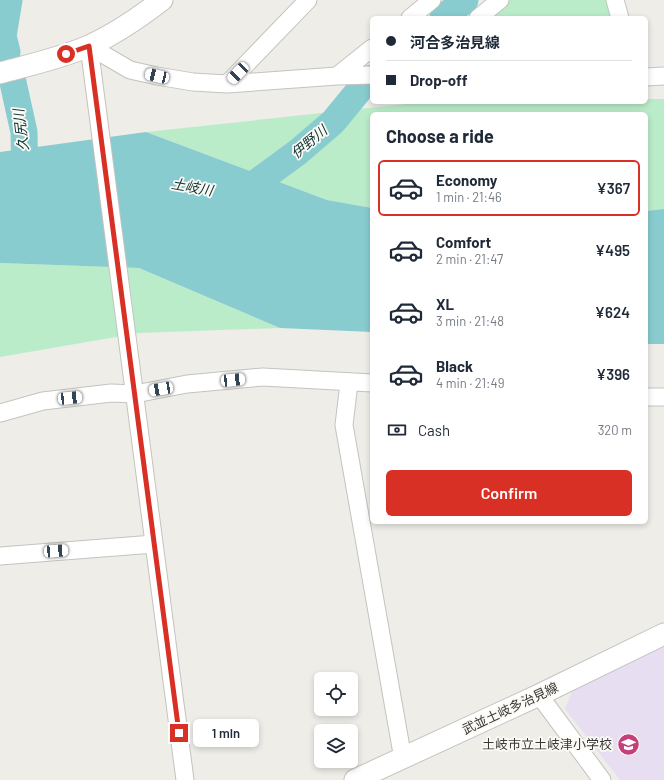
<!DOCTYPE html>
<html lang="en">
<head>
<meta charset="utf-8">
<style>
	body { margin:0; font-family:Barlow,"Noto Sans JP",sans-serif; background:#f6f6f7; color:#1f2937; height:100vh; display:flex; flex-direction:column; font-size:15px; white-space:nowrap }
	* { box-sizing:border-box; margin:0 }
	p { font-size:13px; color:#747a83 }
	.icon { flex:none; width:22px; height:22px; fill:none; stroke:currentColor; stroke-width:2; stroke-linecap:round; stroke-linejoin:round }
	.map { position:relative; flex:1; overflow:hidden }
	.panel { position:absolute; left:370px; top:112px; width:278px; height:412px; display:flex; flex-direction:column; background:#fff; border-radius:6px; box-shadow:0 2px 6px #0003 }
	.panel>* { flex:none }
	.hud { position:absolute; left:370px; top:16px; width:278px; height:88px; border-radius:6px; box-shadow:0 2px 6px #0003; display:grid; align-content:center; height:88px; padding:0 16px; background:#fff }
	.tools { position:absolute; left:314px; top:672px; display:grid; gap:8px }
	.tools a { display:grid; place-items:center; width:44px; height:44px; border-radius:6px; background:#fff; box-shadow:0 2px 6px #0003; font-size:20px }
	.end { position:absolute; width:18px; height:18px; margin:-9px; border:5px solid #d93025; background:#fff; box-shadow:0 0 0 2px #fff }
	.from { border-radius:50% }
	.bubble { position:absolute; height:28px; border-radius:6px; background:#fff; box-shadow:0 2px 6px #0003; font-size:13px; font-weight:600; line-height:28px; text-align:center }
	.car { position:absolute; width:12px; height:24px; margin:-12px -6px; border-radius:5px; box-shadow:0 0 3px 1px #0007; background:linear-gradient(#fff 24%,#345 0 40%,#fff 0 76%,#345 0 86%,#fff 0) }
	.hud b { display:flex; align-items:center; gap:14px; height:38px; font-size:15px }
	.hud b+b { border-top:1px solid #e0e1e3 }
	.hud i { width:10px; height:10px; background:#1f2937 }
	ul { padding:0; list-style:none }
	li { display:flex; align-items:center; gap:12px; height:56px; margin:0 8px 6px; padding:0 8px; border:2px solid transparent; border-radius:6px }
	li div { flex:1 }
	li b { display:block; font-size:15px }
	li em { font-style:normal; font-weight:600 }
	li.on { border-color:#d93025 }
	li>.icon { width:36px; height:36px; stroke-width:1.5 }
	h2 { padding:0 16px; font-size:18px; line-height:48px }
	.pay { display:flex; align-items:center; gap:10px; height:44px; padding:0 16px; font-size:15px }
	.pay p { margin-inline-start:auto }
	.primary-button { display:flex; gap:8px; margin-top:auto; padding:8px 16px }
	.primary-button a { flex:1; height:46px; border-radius:6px; background:#d93025; color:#fff; font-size:16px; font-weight:600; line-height:46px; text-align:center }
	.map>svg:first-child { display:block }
	.education { fill:#e8def2 }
	.green { fill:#bbecca }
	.water { fill:#88ccd0 }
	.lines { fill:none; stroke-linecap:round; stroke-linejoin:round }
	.river { stroke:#88ccd0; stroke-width:27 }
	.minor-casing { stroke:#c4c3bf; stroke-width:19 }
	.major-casing { stroke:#c4c3bf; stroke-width:23 }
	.minor { stroke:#fff; stroke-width:17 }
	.major { stroke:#fff; stroke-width:21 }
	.route { stroke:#d93025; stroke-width:5 }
	.labels { text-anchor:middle; stroke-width:3.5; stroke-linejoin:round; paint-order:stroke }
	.street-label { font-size:13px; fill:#393937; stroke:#fbfaf5 }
	.poi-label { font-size:13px; fill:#393937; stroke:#fbfaf5; text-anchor:end }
	.water-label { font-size:14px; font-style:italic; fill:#103234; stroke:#fbfaf5 }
</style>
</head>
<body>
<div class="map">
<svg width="664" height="780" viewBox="0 0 664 780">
	<rect width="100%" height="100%" fill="#eeede8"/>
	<path class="education" d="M 664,640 L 664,780 L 620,780 L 565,709 L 576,682 Z"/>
	<path class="green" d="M 507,0 L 609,0 L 613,18 L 486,18 Z
		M 646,99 L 664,99 L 664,209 L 646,211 L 646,114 L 372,114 L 372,208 L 327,200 L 146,132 L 415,103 L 646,102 Z
		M 0,263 L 139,268 L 280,328 L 139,333 L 0,357 Z"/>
	<path class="water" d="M 146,132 L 327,200 L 372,208 L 372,332 L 280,328 L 139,268 L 0,263 L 0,152 Z
		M 664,209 L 664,344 L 646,344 L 646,211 Z"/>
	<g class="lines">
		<path class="river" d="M 443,18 L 465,0
			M 7,52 L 3,36 L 9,0
			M 12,78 L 24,132 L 25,183
			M 238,196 L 298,152 L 333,122 L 361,88 L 372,78"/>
		<defs>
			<path id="minor" d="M 615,0 L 620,18
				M 410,18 L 432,0
				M 478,18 L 500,0
				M 89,46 L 185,780
				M 89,46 L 130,70 L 157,76 L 193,82 L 227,84 L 337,76 L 372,75
				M 337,76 L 372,48
				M 646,77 L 664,76
				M 227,84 L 308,0
				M 349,383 L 344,425 L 403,759
				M 646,397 L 664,397
				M 0,413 L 43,401 L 111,393 L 135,394 L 187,384 L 263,377 L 372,383
				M 0,556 L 154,544
				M 539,695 L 602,780"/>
			<path id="major" d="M 0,73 C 29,65 61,58 89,46 C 115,34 140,17 162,0
				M 355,780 L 539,695 L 664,634"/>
		</defs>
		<use href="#minor" class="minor-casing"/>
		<use href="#major" class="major-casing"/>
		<use href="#minor" class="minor"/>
		<use href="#major" class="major"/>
	</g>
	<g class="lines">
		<path class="route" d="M 66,54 L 89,46 L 179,733"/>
	</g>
	<defs>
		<symbol id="school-disc" viewBox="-11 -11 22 22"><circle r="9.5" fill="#c63e7a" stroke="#fbfaf5"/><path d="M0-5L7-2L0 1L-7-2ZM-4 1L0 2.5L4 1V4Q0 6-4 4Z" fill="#fff"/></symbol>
	</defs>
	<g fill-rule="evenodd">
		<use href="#school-disc" x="616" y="732" width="25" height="25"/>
	</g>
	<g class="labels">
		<g class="street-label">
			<text transform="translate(510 708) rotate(-25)" y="5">武並土岐多治見線</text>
		</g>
		<g class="poi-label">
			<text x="612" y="749">土岐市立土岐津小学校</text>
		</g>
		<g class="water-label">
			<text transform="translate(21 130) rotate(-97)" y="5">久尻川</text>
			<text transform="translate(309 142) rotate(-40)" y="5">伊野川</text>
			<text transform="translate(192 187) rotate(10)" y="5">土岐川</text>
		</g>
	</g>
</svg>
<div class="tools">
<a><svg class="icon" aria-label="locate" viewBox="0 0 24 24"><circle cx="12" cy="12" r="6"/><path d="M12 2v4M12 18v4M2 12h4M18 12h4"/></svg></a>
<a><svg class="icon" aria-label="layers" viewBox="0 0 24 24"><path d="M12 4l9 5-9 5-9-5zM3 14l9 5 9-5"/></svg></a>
</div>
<i class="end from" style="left:66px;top:54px"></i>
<i class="end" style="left:179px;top:733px"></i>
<div class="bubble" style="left:193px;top:719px;width:66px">1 min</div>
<i class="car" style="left:238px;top:73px;rotate:224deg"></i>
<i class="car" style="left:157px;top:76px;rotate:283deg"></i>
<i class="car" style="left:233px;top:380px;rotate:84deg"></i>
<i class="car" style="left:161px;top:389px;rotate:260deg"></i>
<i class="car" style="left:70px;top:398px;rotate:84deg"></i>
<i class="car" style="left:56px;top:551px;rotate:86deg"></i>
<div class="hud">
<b><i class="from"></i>河合多治見線</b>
<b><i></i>Drop-off</b>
</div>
<section class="panel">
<h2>Choose a ride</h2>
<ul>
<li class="on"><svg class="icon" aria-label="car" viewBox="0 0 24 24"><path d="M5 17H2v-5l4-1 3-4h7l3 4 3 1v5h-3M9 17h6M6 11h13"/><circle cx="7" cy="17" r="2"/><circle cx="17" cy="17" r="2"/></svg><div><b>Economy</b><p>1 min · 21:46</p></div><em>¥367</em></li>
<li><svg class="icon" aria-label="car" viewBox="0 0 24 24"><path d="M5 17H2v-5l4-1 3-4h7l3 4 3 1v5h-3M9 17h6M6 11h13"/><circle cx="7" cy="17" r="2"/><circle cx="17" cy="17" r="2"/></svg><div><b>Comfort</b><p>2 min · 21:47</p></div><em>¥495</em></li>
<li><svg class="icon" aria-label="car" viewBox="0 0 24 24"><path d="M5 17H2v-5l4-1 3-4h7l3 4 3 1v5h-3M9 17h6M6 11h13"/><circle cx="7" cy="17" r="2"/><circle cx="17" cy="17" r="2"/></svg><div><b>XL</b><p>3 min · 21:48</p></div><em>¥624</em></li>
<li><svg class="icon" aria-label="car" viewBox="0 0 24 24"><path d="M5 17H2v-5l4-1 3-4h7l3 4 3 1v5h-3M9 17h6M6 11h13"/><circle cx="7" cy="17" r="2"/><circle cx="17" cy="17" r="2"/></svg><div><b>Black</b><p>4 min · 21:49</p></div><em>¥396</em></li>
</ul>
<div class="pay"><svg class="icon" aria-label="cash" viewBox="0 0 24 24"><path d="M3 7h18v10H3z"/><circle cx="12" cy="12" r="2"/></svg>Cash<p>320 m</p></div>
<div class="primary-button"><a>Confirm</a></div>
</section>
</div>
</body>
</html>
